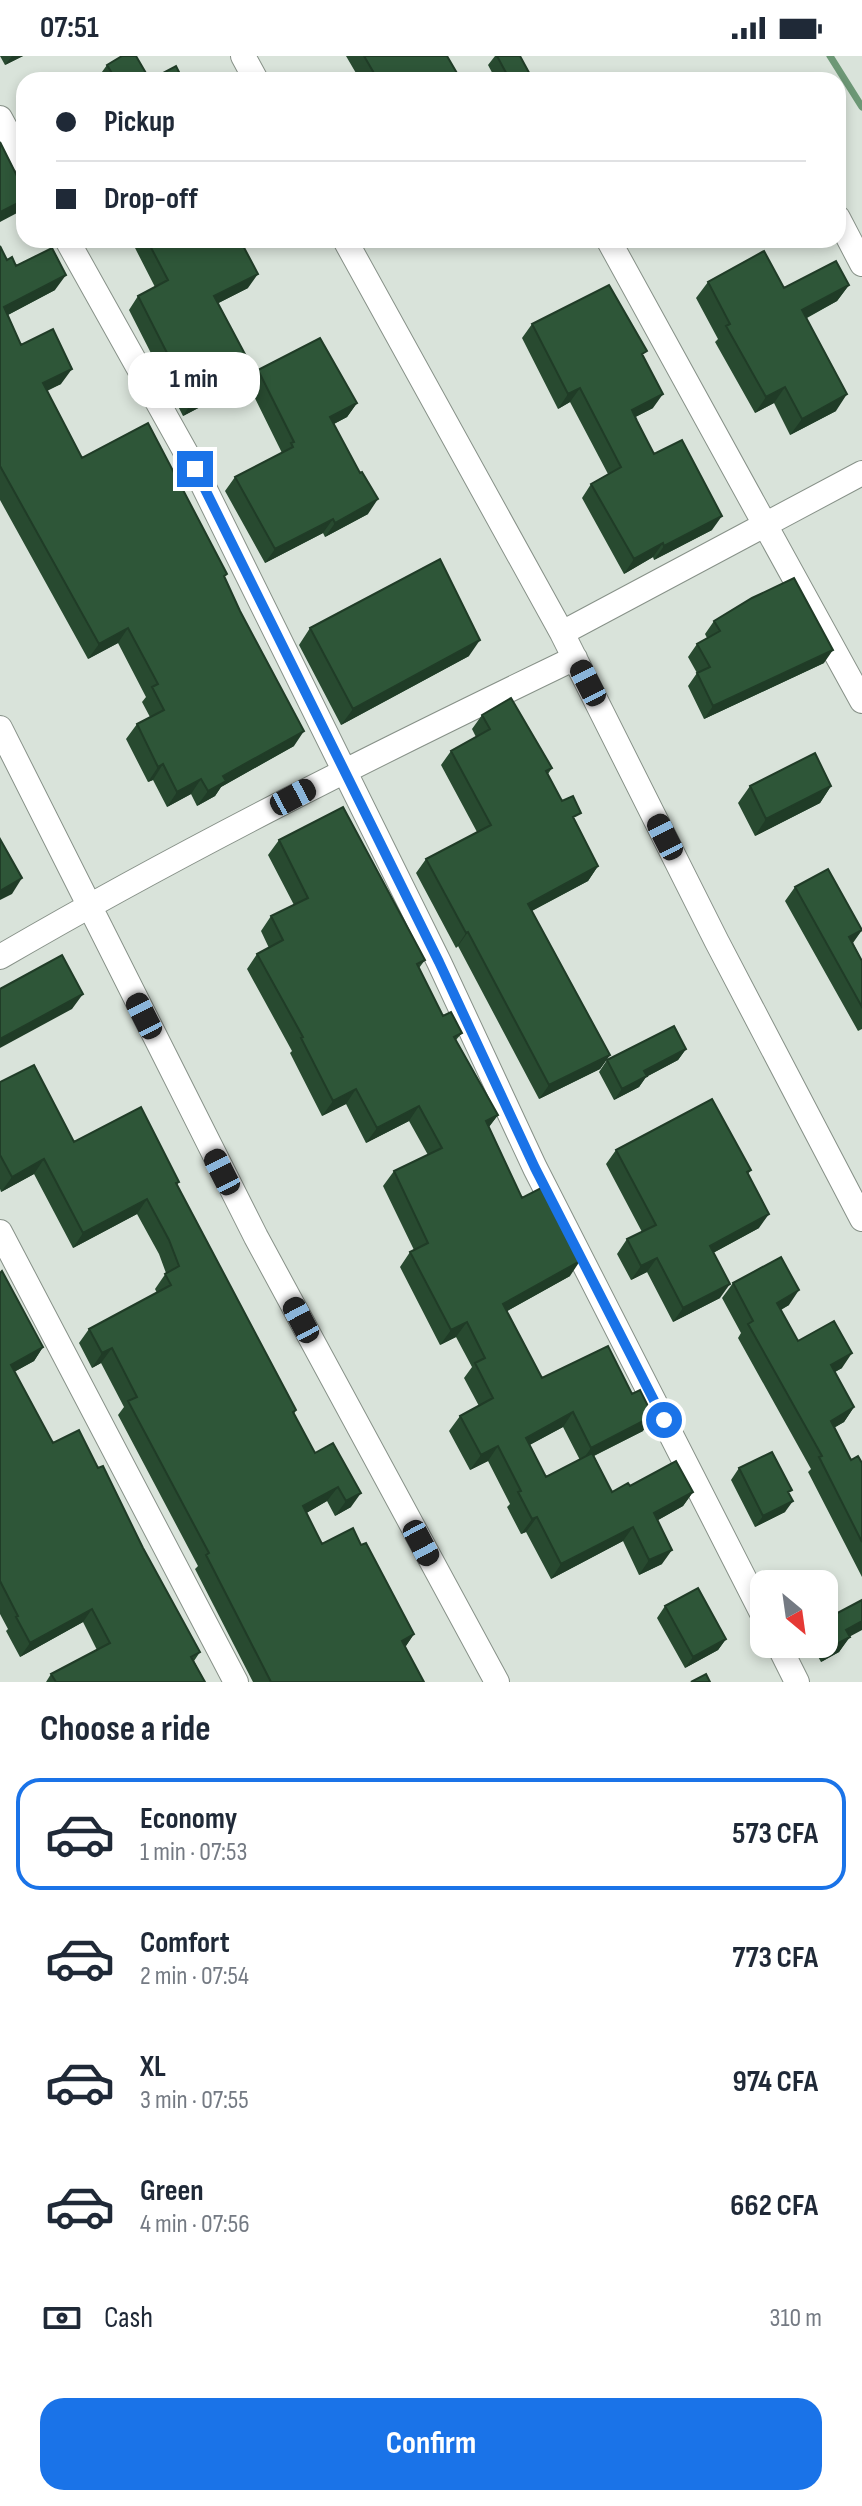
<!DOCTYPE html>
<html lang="en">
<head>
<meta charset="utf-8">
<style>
	body { margin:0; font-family:"Sofia Sans Condensed",sans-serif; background:#f6f6f7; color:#1f2937; height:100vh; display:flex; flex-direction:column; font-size:30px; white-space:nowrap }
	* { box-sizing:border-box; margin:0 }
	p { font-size:26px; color:#747a83 }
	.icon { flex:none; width:44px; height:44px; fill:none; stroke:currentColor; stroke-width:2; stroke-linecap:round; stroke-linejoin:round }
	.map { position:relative; height:1626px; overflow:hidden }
	.details { display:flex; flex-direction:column; background:#fff; flex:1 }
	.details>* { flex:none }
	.guide { position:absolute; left:16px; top:16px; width:830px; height:176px; border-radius:24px; box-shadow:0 4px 12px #0003; display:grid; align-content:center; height:176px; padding:0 40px; background:#fff }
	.needle { width:52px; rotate:151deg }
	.tools { position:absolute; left:750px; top:1514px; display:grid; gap:16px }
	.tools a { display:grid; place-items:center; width:88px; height:88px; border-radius:16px; background:#fff; box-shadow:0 4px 12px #0003; font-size:40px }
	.end { position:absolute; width:36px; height:36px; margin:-18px; border:10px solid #1a73e8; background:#fff; box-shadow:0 0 0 4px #fff }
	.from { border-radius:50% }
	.bubble { position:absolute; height:56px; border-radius:24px; background:#fff; box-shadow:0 4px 12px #0003; font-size:26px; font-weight:700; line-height:56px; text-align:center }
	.car { position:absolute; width:24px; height:48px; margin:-24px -12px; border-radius:10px; box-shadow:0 0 6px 2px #0007; background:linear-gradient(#222 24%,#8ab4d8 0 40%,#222 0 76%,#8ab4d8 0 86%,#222 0) }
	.guide b { display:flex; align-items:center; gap:28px; height:76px; font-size:30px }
	.guide b+b { border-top:2px solid #e0e1e3 }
	.guide i { width:20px; height:20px; background:#1f2937 }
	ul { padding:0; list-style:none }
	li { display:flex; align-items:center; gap:24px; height:112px; margin:0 16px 12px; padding:0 24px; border:4px solid transparent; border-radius:24px }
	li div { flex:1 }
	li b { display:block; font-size:30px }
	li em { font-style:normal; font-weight:700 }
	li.on { border-color:#1a73e8 }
	li>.icon { width:72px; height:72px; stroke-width:1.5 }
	h2 { padding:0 40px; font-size:36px; line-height:96px }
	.pay { display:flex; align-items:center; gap:20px; height:88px; padding:0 40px; font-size:30px }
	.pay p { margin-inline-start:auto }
	.button { display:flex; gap:16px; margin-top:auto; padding:16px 40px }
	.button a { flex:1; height:92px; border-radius:24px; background:#1a73e8; color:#fff; font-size:32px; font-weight:700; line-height:92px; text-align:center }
	.status { display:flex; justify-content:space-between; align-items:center; height:56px; padding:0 40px; background:#fff; direction:ltr }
	.status svg { height:22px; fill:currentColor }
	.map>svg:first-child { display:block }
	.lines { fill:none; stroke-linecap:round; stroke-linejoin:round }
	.stream { stroke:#6d9876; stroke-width:7 }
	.street-casing { stroke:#879188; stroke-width:26 }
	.street { stroke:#fff; stroke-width:24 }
	.wall { fill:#284a30; fill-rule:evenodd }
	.shaded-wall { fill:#203c27 }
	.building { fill:#2e5638; stroke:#203c27; stroke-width:2 }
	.route { stroke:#1a73e8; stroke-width:10 }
</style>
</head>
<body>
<div class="status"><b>07:51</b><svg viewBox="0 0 49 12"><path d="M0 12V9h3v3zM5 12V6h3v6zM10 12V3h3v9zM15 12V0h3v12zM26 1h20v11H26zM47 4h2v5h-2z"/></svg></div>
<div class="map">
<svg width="862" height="1626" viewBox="0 0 862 1626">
	<rect width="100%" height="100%" fill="#d9e3da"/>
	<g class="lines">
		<path class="stream" d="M 830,0 L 862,51"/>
		<defs>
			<path id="street" d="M 243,0 L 256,24
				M 0,62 L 24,106
				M 838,162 L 862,208
				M 67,184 L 195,413 L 439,906 L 535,1112 L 764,1561
				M 345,184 L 562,577 L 717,886 L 862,1163
				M 609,185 L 862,645
				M 562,577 L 862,417
				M 0,672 L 256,1181 L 497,1626
				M 0,901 C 187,792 380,696 575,602
				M 0,1176 L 236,1626
				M 778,1588 L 797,1626"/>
		</defs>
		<use href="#street" class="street-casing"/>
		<use href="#street" class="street"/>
	</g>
	<path class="wall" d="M 0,0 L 23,0 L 5,9 Z
		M 346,0 L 447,0 L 461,24 L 360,24 Z
		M 495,0 L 497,0 L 533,24 L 496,24 L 488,9 Z
		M 107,9 L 150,24 L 183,24 L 102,24 L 99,20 Z
		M 138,184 L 242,184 L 248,232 L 218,247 L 254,315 L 244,328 L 183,360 L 129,254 L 138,240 L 155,231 L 134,190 Z
		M 0,190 L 7,204 L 55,234 L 8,259 L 21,289 L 61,328 L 47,334 L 82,402 L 227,518 L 224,522 L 294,690 L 221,731 L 215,740 L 197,750 L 191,738 L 167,751 L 153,724 L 148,726 L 126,683 L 137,668 L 150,661 L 142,646 L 146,641 L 118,587 L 88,603 L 0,444 Z
		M 708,226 L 784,232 L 849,229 L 837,245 L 807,262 L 836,355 L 790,379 L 774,347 L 755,357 L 715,286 L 718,283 L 696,242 Z
		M 532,268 L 643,300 L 653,352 L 635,361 L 654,398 L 712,474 L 654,504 L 653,501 L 624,518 L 582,442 L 591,428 L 608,418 L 570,346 L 558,353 L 522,282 Z
		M 258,314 L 357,347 L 347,361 L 334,368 L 368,458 L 325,481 L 323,477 L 265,507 L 225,435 L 235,421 L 282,397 L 248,328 Z
		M 714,565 L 824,607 L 704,663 L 688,630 L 697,617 L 688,601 L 697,588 L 707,582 L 705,578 Z
		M 310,572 L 469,600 L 341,669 L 299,589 Z
		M 482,659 L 552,712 L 548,718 L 562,745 L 575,766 L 598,810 L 588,825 L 532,855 L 610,999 L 600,1013 L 539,1043 L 458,890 L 456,892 L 416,817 L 426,803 L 477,776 L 441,709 L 451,695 L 476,681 L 472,673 Z
		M 750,730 L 831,730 L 820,747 L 755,780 L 738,747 Z
		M 279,784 L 425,904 L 419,912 L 443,960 L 462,977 L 456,984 L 498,1059 L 489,1071 L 522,1142 L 570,1220 L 507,1255 L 542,1322 L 643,1375 L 594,1400 L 612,1436 L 630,1430 L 693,1436 L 683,1450 L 658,1464 L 662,1508 L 639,1519 L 623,1485 L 551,1523 L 526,1476 L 521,1478 L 507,1451 L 510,1448 L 488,1405 L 470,1414 L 449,1375 L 460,1360 L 479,1350 L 464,1322 L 472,1311 L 456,1281 L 440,1289 L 400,1211 L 410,1196 L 414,1194 L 383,1130 L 394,1115 L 428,1099 L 409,1065 L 366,1087 L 346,1048 L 322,1060 L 290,997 L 292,995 L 247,913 L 257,898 L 269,892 L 261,875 L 271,860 L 294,849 L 268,799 ZM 563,1371 L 580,1404 L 546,1421 L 529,1389 Z
		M 795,831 L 862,874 L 853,887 L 862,905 L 862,973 L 858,975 L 785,845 Z
		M 686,993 L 678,1004 L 646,1021 L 639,1031 L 614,1044 L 599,1016 L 607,1004 Z
		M 0,1026 L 74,1086 L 179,1126 L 177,1129 L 296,1354 L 294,1358 L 315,1397 L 351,1451 L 335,1460 L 327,1445 L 306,1457 L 322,1488 L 361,1489 L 414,1578 L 405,1591 L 424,1626 L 253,1626 L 195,1513 L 198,1510 L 118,1359 L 124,1351 L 101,1307 L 92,1312 L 79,1287 L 89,1273 L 157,1237 L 155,1233 L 166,1217 L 159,1198 L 137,1158 L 73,1192 L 34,1118 L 1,1136 L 0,1133 Z
		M 616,1094 L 751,1114 L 748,1118 L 759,1172 L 713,1197 L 720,1242 L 673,1266 L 647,1216 L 631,1224 L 617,1198 L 627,1183 L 642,1176 L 606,1108 Z
		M 0,1217 L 43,1291 L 34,1305 L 14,1316 L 53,1387 L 98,1412 L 200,1596 L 194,1605 L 205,1626 L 46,1626 L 51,1618 L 97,1594 L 83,1566 L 20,1601 L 6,1575 L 8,1573 L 0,1558 Z
		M 733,1227 L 789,1249 L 781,1254 L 798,1285 L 842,1312 L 835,1316 L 854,1351 L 844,1366 L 834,1372 L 851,1404 L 862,1407 L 862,1521 L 808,1416 L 811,1413 L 738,1282 L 741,1277 L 722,1242 Z
		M 739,1412 L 789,1438 L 785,1456 L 755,1471 L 731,1424 Z
		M 665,1550 L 726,1583 L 718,1594 L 685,1612 L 657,1562 Z
		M 824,1564 L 849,1581 L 839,1596 L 821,1606 L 811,1588 L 824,1588 Z"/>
	<path class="shaded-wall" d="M 12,0 L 23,0 L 5,9 Z
		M 24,144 L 24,147 L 17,157 L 0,166 L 0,156 Z
		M 258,218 L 248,232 L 205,254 L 214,240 Z
		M 66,219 L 55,234 L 0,263 L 4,251 Z
		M 849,229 L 837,245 L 791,270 L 802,254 Z
		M 72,313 L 61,328 L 33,342 L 43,327 Z
		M 254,315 L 244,328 L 183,360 L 192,346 Z
		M 785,331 L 774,347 L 755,357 L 766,341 Z
		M 580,332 L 570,346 L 558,353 L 568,338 Z
		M 663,338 L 653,352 L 622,368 L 632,354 Z
		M 847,338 L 836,355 L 790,379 L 802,363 Z
		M 357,347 L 347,361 L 320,375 L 330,361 Z
		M 378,443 L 368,458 L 325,481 L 335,467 Z
		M 722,460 L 712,474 L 654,504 L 664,490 Z
		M 333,463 L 323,477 L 265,507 L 275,493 Z
		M 663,487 L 653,501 L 624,518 L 634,503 Z
		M 128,572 L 118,587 L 88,603 L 99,588 Z
		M 480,584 L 469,600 L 341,669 L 353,653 Z
		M 833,594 L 824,607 L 704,663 L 713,650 Z
		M 304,675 L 294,690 L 221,731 L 215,740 L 197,750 L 208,735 L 223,720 Z
		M 163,708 L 153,724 L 148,726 L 158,711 Z
		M 201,723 L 191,738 L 167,751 L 177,736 Z
		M 831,730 L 820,747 L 755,780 L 766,763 Z
		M 598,810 L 588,825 L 518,862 L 528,848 Z
		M 22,822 L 12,838 L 0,844 L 0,835 Z
		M 862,874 L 852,887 L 849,881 Z
		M 468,876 L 458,890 L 456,892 L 466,877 Z
		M 83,938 L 72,953 L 0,992 L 0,983 Z
		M 686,993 L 678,1004 L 646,1021 L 639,1031 L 614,1044 L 622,1033 L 644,1015 Z
		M 610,999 L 600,1013 L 539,1043 L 549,1029 Z
		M 356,1033 L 346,1048 L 322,1060 L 333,1045 Z
		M 419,1050 L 409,1065 L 366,1087 L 377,1072 Z
		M 498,1059 L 487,1073 L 486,1065 Z
		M 44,1103 L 34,1118 L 1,1136 L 12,1121 Z
		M 147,1143 L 137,1158 L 73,1192 L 83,1177 Z
		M 769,1158 L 759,1172 L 700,1204 L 710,1190 Z
		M 657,1202 L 647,1216 L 631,1224 L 641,1210 Z
		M 580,1205 L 570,1220 L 493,1263 L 503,1248 Z
		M 730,1228 L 720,1242 L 673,1266 L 683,1252 Z
		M 799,1234 L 789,1249 L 766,1261 L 777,1247 Z
		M 467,1266 L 456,1281 L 440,1289 L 451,1274 Z
		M 43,1291 L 34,1305 L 1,1323 L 11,1309 Z
		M 112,1292 L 101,1307 L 92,1312 L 102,1297 Z
		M 852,1297 L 842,1312 L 820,1324 L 831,1309 Z
		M 854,1351 L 844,1366 L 820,1379 L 831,1365 Z
		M 573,1356 L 563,1371 L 515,1397 L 526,1382 Z
		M 653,1360 L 643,1375 L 581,1406 L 591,1392 Z
		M 498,1390 L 488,1405 L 470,1414 L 481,1399 Z
		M 338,1431 L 327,1445 L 293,1465 L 303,1450 Z
		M 693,1436 L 683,1450 L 644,1472 L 654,1457 Z
		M 361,1437 L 351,1451 L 335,1460 L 346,1445 Z
		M 793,1445 L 785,1456 L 755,1471 L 763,1460 Z
		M 537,1461 L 526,1476 L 521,1478 L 532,1463 Z
		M 633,1471 L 623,1485 L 551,1523 L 561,1508 Z
		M 672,1494 L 662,1508 L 639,1519 L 649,1504 Z
		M 92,1553 L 83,1566 L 20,1601 L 30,1587 Z
		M 862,1565 L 862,1574 L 836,1588 L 846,1574 Z
		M 414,1578 L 404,1593 L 402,1585 Z
		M 850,1581 L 839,1596 L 821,1606 L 831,1591 Z
		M 726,1583 L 718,1594 L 685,1612 L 693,1601 Z"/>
	<path class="building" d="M 122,0 L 136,0 L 150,24 L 176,10 L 183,24 L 116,24 L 107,9 Z
		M 364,0 L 447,0 L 461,24 L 378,24 Z
		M 497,0 L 520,0 L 533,24 L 510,24 Z
		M 0,86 L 24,134 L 24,144 L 0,156 Z
		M 147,184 L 240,184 L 258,218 L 214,240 L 254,315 L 192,346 L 138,240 L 168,224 Z
		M 0,190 L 7,204 L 12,201 L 16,210 L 52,192 L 66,219 L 4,251 L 21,289 L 53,273 L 72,313 L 43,327 L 82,402 L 148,367 L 227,518 L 224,520 L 240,555 L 304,675 L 223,720 L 226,725 L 208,735 L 201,723 L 177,736 L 163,708 L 158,711 L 137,668 L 164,654 L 152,631 L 158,628 L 128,572 L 99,588 L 0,410 Z
		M 764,195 L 784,232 L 836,205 L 849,229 L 802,254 L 847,338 L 802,363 L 785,331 L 766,341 L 726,270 L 730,268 L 708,226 Z
		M 609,229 L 647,295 L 642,298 L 663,338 L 632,354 L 637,365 L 654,398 L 682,384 L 722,460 L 664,490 L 663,487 L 634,503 L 591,428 L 621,411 L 580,332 L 568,338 L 532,268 Z
		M 320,282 L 357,347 L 330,361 L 360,417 L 362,416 L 378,443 L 335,467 L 333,463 L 275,493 L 235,421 L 293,391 L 291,387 L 294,386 L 258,314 Z
		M 440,503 L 480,584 L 353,653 L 310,572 Z
		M 794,522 L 833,594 L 713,650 L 697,617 L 710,611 L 697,588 L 720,575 L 714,565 L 752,542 Z
		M 511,642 L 552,712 L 546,715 L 562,745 L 573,740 L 581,757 L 573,761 L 598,810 L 528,848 L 610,999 L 549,1029 L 468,876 L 466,877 L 426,803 L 491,769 L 451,695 L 490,673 L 482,659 Z
		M 815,697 L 831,730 L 766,763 L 750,730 Z
		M 343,751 L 425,904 L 417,908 L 443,960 L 451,956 L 462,977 L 454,981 L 498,1059 L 486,1065 L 522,1142 L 541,1132 L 580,1205 L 503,1248 L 542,1322 L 608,1290 L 632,1338 L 640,1334 L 653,1360 L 591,1392 L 573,1356 L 526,1382 L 546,1421 L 592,1397 L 612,1436 L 628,1427 L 630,1430 L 676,1405 L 693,1436 L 654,1457 L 672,1494 L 649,1504 L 633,1471 L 561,1508 L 537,1461 L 532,1463 L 518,1436 L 521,1435 L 498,1390 L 481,1399 L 460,1360 L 493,1342 L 475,1307 L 485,1302 L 467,1266 L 451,1274 L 410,1196 L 428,1187 L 394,1115 L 442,1092 L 419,1050 L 377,1072 L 356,1033 L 333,1045 L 301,982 L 303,981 L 257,898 L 283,884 L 271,860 L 308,842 L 279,784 Z
		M 0,783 L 22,822 L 0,835 Z
		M 828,813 L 862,874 L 849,881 L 862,905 L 862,951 L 795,831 Z
		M 62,899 L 83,938 L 0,983 L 0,933 Z
		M 674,970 L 686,993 L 644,1015 L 647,1020 L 622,1033 L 607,1004 Z
		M 34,1009 L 74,1086 L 141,1051 L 179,1126 L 176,1127 L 296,1354 L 293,1356 L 315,1397 L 333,1387 L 361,1437 L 346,1445 L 338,1431 L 303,1450 L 322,1488 L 353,1472 L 361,1489 L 366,1487 L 414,1578 L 402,1585 L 424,1626 L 271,1626 L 206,1499 L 209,1497 L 128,1345 L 137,1341 L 112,1292 L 102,1297 L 89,1273 L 171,1229 L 165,1218 L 179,1210 L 169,1184 L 147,1143 L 83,1177 L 44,1103 L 12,1121 L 0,1099 L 0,1026 Z
		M 712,1043 L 751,1114 L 747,1116 L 769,1158 L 710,1190 L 730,1228 L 683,1252 L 657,1202 L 641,1210 L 627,1183 L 656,1169 L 616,1094 Z
		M 781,1201 L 799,1234 L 777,1247 L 798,1285 L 834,1265 L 852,1297 L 831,1309 L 854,1351 L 831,1365 L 851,1404 L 858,1400 L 862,1407 L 862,1486 L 819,1401 L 822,1400 L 748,1268 L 753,1265 L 733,1227 Z
		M 2,1215 L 43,1291 L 11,1309 L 53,1387 L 79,1374 L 98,1412 L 103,1410 L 143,1492 L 200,1596 L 191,1601 L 205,1626 L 56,1626 L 51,1618 L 110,1587 L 92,1553 L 30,1587 L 16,1561 L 18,1560 L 0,1525 L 0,1217 Z
		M 772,1396 L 792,1434 L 788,1436 L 793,1445 L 763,1460 L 739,1412 Z
		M 698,1532 L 726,1583 L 693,1601 L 665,1550 Z
		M 862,1544 L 862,1565 L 846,1574 L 850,1581 L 831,1591 L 824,1578 L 824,1564 Z
		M 706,1618 L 710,1626 L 691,1626 Z"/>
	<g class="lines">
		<path class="route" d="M 195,413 L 439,906 L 535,1112 L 664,1364"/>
	</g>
</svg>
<div class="tools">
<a><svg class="needle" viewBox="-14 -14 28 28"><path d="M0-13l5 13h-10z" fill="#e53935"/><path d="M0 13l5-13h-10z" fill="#747a83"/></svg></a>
</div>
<i class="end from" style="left:664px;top:1364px"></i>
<i class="end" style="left:195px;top:413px"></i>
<div class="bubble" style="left:128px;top:296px;width:132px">1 min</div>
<i class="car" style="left:588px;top:627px;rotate:333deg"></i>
<i class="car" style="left:293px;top:741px;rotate:62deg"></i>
<i class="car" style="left:665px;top:781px;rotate:333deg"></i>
<i class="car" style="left:144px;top:960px;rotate:333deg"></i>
<i class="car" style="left:222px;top:1116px;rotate:333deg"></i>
<i class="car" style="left:301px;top:1264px;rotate:332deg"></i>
<i class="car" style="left:421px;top:1487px;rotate:152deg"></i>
<div class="guide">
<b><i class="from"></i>Pickup</b>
<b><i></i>Drop-off</b>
</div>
</div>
<section class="details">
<h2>Choose a ride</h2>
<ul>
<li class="on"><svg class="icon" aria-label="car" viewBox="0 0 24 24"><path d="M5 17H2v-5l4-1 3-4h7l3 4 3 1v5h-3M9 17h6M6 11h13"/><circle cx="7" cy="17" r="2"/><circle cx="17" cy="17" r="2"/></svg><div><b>Economy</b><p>1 min · 07:53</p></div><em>573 CFA</em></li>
<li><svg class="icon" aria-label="car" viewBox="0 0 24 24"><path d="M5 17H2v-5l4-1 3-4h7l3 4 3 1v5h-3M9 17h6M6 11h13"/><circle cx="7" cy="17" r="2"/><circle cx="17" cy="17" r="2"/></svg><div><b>Comfort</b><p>2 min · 07:54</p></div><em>773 CFA</em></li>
<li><svg class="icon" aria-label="car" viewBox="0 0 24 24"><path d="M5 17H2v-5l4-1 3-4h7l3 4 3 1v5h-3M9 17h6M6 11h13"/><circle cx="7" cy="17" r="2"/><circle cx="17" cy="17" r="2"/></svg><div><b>XL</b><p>3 min · 07:55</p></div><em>974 CFA</em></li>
<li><svg class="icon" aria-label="car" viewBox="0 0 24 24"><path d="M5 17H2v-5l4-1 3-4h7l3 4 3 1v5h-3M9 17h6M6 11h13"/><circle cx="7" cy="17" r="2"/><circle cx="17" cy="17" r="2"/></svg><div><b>Green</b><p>4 min · 07:56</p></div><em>662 CFA</em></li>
</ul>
<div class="pay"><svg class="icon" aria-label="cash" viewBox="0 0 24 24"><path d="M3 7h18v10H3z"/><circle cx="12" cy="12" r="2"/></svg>Cash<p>310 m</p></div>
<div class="button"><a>Confirm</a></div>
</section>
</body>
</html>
